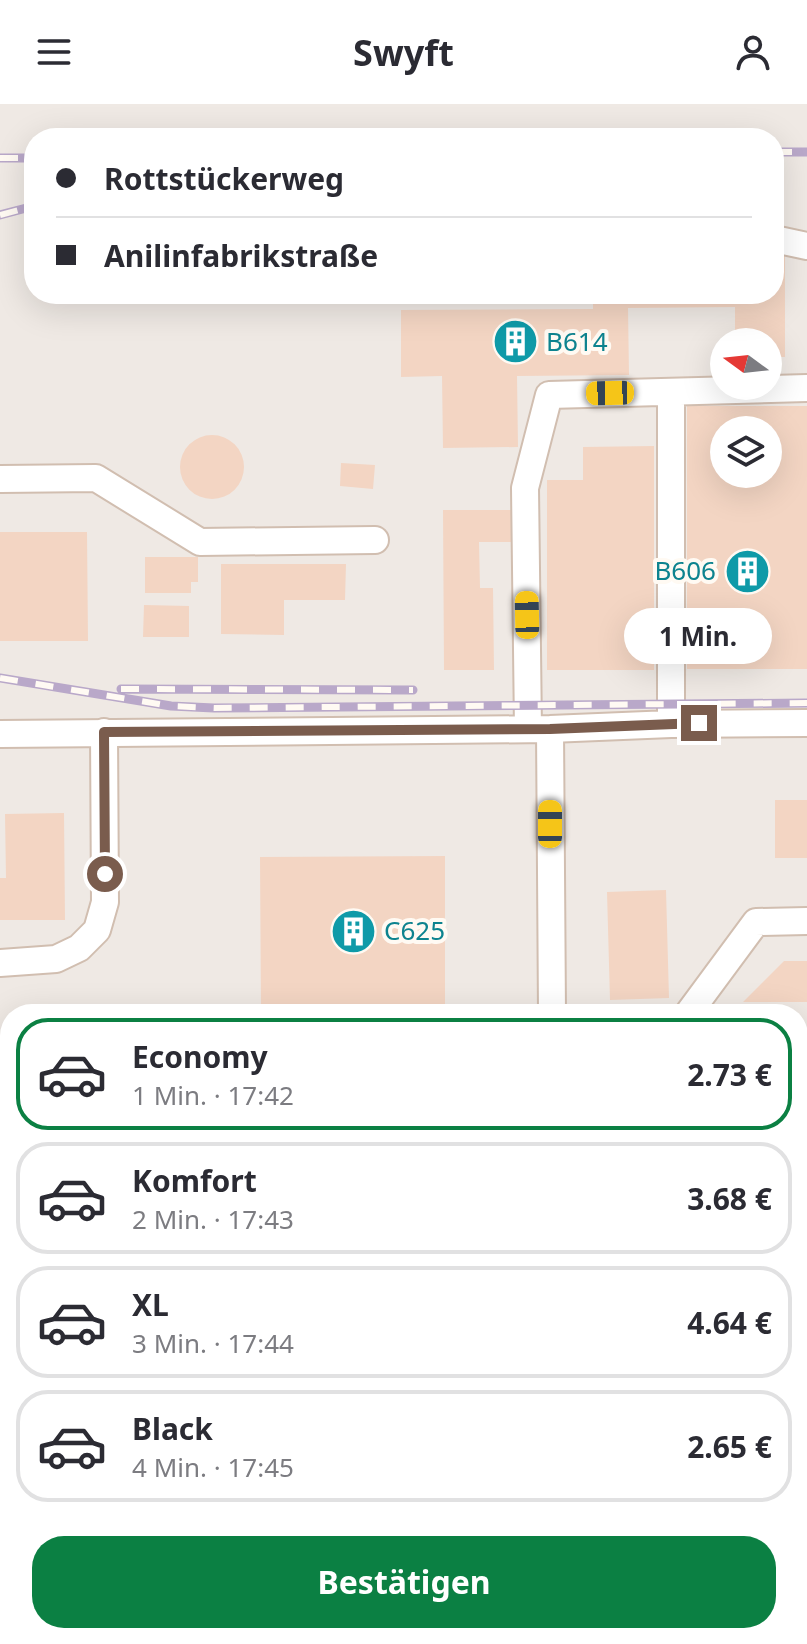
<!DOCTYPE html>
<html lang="de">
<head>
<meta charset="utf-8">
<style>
	body { margin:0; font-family:"Noto Sans",sans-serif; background:#f7f7f7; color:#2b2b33; height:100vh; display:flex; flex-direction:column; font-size:30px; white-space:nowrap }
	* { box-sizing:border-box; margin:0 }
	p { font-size:26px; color:#7c7c81 }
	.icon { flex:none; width:44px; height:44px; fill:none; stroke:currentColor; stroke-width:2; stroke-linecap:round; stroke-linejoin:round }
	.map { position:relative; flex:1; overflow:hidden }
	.details { position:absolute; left:0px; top:900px; width:808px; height:640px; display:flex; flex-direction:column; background:#fff; border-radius:32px 32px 0 0; box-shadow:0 8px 32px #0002 }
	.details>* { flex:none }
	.banner { position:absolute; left:24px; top:24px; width:760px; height:176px; border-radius:32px; box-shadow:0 8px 32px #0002; display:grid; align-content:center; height:176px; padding:0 32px; background:#fff }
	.needle { width:52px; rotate:285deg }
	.fabs { position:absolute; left:710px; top:224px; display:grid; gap:16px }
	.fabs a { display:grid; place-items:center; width:72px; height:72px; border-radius:50%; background:#fff; box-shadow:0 8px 32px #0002; font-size:40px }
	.end { position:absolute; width:36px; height:36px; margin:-18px; border:10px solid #7a5c4d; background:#fff; box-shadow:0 0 0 4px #fff }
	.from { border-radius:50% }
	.bubble { position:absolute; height:56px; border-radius:28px; background:#fff; box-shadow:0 8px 32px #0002; font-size:26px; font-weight:700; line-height:56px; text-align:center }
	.car { position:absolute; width:24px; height:48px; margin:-24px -12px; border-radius:10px; box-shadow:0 0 6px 2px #0007; background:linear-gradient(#f5c518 24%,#345 0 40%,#f5c518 0 76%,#345 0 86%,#f5c518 0) }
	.banner b { display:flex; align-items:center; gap:28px; height:76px; font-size:30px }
	.banner b+b { border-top:2px solid #e1e1e2 }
	.banner i { width:20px; height:20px; background:#2b2b33 }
	ul { padding:14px 0 0; list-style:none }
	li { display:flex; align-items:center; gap:24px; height:112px; margin:0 16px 12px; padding:0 16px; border:4px solid #e1e1e2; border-radius:32px }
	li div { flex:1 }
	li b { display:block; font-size:30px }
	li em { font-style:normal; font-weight:700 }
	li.active { border-color:#0b8043 }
	li>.icon { width:72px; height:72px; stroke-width:1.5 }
	.cta { display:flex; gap:16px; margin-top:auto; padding:16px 32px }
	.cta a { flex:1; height:92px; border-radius:32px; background:#0b8043; color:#fff; font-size:32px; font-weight:700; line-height:92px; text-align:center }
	header { display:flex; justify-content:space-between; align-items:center; height:104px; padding:0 32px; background:#fff; font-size:36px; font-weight:700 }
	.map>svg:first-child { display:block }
	.industrial { fill:#efe9e4; fill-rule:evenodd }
	.building { fill:#f3d5c3; fill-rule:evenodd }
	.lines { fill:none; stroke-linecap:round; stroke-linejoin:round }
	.minor-casing { stroke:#d1beb0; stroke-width:30 }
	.minor { stroke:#fff; stroke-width:26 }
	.rail-casing { stroke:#b9a8c9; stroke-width:9 }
	.rail { stroke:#fffaf3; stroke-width:6; stroke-dasharray:18; stroke-linecap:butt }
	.route { stroke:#7a5c4d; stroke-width:10 }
	.labels { text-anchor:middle; stroke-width:8; stroke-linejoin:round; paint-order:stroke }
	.culture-label { font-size:26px; fill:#0d838f; stroke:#fffaf3; text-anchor:start }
</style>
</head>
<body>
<header><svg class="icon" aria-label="menu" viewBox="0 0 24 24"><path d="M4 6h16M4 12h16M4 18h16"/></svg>Swyft<svg class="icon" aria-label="person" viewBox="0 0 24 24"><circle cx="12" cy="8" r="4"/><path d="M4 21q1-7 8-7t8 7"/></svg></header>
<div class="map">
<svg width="807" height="1540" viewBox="0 0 807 1540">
	<rect width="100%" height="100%" fill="#fdf6ec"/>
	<path class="industrial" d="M 0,0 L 807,0 L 807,1540 L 0,1540 ZM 34,34 L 774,34 L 774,190 L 34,190 ZM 724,238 L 768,238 L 768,282 L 724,282 ZM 724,326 L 768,326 L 768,370 L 724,370 ZM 10,910 L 798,910 L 798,1530 L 10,1530 Z"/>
	<path class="building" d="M 785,150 L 785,253 L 768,253 L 768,238 L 735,238 L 735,203 L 628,204 L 629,271 L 517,272 L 518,343 L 443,344 L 442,272 L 401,273 L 401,206 L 593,205 L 593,190 L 774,190 L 774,151 Z
		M 687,302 L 807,302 L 807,565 L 687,565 ZM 724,326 L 768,326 L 768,370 L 724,370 Z
		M180 363a32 32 0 1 1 64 0a32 32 0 1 1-64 0Z
		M 654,342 L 654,566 L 547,566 L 547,376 L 583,376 L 583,343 Z
		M 341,359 L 375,361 L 373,385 L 340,382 Z
		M 443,406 L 514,406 L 514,438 L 479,438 L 480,484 L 493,484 L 494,566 L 444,566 Z
		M 0,428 L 87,428 L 88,537 L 0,537 Z
		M 145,453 L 198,453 L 198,478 L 191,478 L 191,489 L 145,489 Z
		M 221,460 L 346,460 L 345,496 L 284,496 L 284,531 L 221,530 Z
		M 144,501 L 189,502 L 189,533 L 143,533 Z
		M 775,696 L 807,696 L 807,754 L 775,754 Z
		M 64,709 L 65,816 L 0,816 L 0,774 L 6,774 L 5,710 Z
		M 445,752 L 445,910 L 261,910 L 260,753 Z
		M 666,786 L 669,894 L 610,896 L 607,788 Z
		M 784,857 L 807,857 L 807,898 L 743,898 Z
		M 798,943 L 807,943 L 807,1081 L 798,1081 Z
		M 798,1218 L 807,1218 L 807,1268 L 804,1268 L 804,1254 L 798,1254 Z
		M 0,1256 L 10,1256 L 10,1427 L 0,1427 Z
		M 800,1286 L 807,1286 L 807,1385 L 801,1385 Z
		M 798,1470 L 807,1470 L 807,1540 L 643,1540 L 642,1530 L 798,1530 Z
		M 0,1488 L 10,1488 L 10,1530 L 584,1530 L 584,1540 L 0,1540 Z"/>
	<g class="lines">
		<defs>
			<path id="minor" d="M 774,135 L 807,142
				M 671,288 L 671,620
				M 0,375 L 96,374 L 200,438 L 375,436
				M 528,625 L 525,384 L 549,291 L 807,284
				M 550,625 L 552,910
				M 0,630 L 550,625 L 671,620 L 807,619
				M 0,859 L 56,855 L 79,844 L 97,826 L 105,798 L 104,628
				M 688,910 L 756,818 L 807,817
				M 798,1139 L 807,1139
				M 0,1146 L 10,1145
				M 0,1447 L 10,1447"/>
		</defs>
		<use href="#minor" class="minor-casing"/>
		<use href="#minor" class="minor"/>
		<defs>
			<path id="rail" d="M 774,48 L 807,48
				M 0,54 L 34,54
				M 0,111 L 34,102
				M 0,574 L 171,602 L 214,604 L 807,599
				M 121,585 L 413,586
				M 798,1094 L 807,1094
				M 798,1114 L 807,1113
				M 0,1120 L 10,1120
				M 798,1161 L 807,1161
				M 0,1168 L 10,1168"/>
		</defs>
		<use href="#rail" class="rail-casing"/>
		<use href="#rail" class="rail"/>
	</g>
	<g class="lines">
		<path class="route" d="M 105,770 L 104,628 L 550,625 L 699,619"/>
	</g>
	<defs>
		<symbol id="building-disc" viewBox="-11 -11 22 22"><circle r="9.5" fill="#0f9aa8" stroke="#fffaf3"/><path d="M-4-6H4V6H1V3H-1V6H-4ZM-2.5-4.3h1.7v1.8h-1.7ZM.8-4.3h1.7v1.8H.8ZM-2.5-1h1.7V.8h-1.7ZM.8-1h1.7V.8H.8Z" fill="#fff"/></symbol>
	</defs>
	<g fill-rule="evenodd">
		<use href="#building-disc" x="490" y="212" width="51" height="51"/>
		<use href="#building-disc" x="722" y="442" width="51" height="51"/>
		<use href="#building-disc" x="328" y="802" width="51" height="51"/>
	</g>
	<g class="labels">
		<g class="culture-label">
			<text x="546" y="247">B614</text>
			<text x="716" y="476" text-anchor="end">B606</text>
			<text x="384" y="836">C625</text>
		</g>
	</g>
</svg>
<div class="fabs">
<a><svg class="needle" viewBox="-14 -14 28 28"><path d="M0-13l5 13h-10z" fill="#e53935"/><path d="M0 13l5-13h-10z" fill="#7c7c81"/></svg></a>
<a><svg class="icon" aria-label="layers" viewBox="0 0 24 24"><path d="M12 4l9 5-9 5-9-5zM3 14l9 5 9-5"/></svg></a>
</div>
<i class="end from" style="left:105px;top:770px"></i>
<i class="end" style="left:699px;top:619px"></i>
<div class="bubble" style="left:624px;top:504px;width:148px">1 Min.</div>
<i class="car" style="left:610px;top:289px;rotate:269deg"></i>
<i class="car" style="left:527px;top:511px;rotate:359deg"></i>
<i class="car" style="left:550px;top:720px;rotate:0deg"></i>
<div class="banner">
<b><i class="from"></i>Rottstückerweg</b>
<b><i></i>Anilinfabrikstraße</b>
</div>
<section class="details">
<ul>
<li class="active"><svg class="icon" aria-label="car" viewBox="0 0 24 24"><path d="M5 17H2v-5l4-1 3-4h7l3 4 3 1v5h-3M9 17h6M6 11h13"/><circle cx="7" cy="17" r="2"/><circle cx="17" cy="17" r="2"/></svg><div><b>Economy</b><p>1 Min. · 17:42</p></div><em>2.73 €</em></li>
<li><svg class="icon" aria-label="car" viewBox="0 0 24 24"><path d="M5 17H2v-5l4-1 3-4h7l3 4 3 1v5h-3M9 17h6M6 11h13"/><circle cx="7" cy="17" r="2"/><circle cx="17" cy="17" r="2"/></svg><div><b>Komfort</b><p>2 Min. · 17:43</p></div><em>3.68 €</em></li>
<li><svg class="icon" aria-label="car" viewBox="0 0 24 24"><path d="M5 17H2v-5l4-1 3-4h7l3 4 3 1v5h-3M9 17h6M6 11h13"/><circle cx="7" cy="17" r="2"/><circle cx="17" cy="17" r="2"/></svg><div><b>XL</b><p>3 Min. · 17:44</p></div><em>4.64 €</em></li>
<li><svg class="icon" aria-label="car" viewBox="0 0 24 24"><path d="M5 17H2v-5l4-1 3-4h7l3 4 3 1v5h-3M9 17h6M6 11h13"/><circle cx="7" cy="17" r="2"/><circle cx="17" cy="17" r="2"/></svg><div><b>Black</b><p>4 Min. · 17:45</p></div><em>2.65 €</em></li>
</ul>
<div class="cta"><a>Bestätigen</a></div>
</section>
</div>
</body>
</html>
